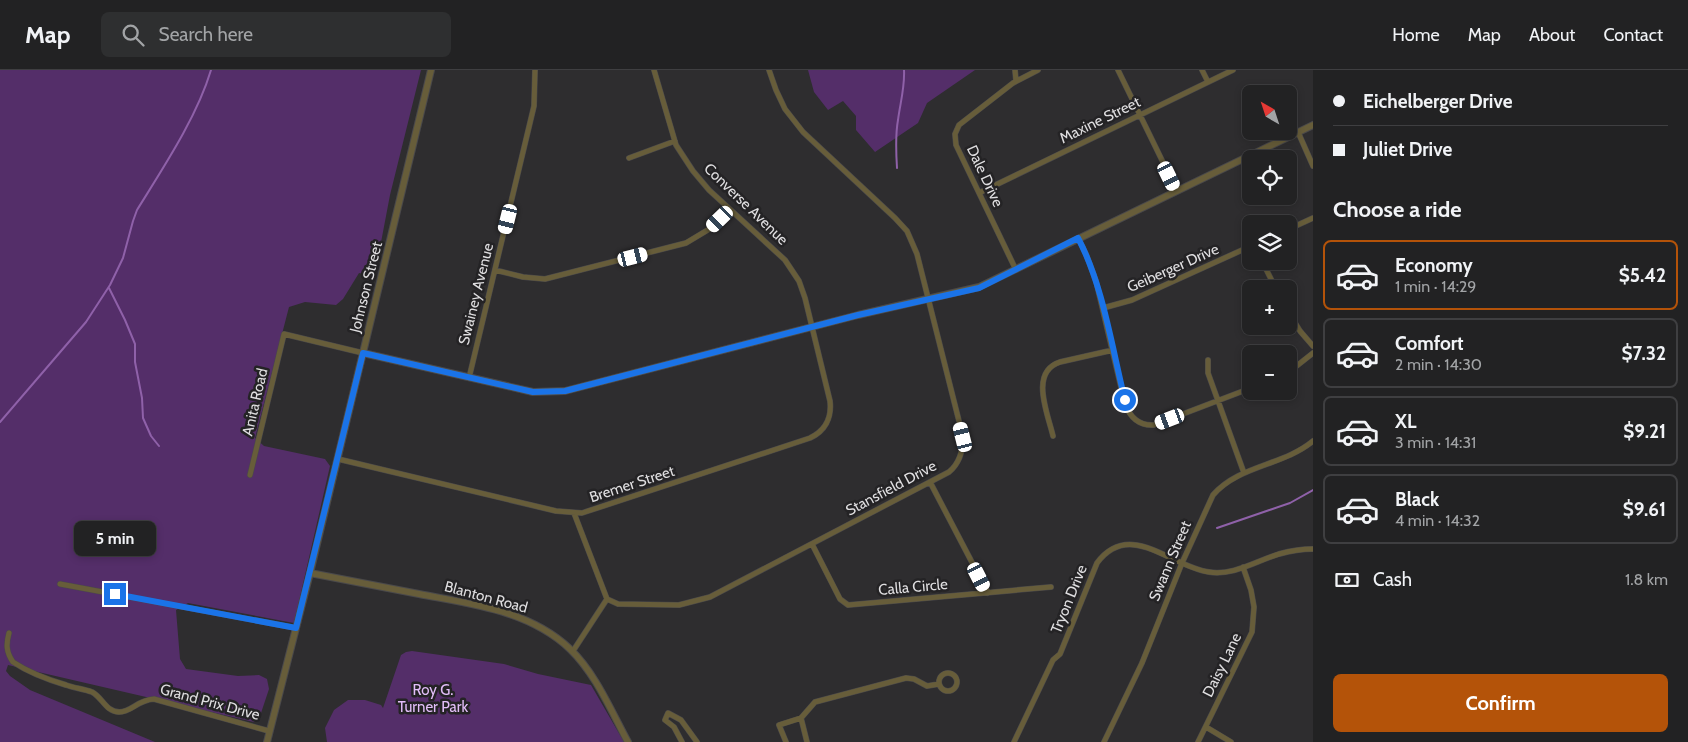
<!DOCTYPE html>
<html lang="en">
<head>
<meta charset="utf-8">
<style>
	body { margin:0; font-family:Cabin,sans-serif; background:#2e2f30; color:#f1f3f6; height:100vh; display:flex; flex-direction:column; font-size:19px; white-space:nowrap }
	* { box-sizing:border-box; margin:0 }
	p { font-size:16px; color:#a2a4a6 }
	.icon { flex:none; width:28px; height:28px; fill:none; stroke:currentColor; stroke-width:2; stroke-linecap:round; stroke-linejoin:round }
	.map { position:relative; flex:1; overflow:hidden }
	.drawer { display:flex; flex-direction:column; background:#222223; width:375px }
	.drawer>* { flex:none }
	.hud { display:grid; align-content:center; height:110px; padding:0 20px; background:#222223 }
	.needle { width:32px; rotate:321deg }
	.buttons { position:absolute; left:1242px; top:15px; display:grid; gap:10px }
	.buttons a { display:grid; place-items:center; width:55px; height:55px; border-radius:8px; background:#222223; box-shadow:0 2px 8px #0003,0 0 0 1px #3f3f41; font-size:25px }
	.end { position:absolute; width:22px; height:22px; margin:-11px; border:6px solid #1a73e8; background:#fff; box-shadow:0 0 0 2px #fff }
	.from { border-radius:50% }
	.bubble { position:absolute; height:35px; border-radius:8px; background:#222223; box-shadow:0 2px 8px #0003,0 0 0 1px #3f3f41; font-size:16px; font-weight:700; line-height:35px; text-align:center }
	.car { position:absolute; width:15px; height:30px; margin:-15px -8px; border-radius:6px; box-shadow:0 0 4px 1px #0007; background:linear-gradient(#fff 24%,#345 0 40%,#fff 0 76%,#345 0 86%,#fff 0) }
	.hud b { display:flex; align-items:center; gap:18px; height:48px; font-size:19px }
	.hud b+b { border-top:1px solid #3f3f41 }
	.hud i { width:12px; height:12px; background:#f1f3f6 }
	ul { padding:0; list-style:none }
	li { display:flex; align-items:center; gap:15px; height:70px; margin:0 10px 8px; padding:0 10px; border:2px solid #3f3f41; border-radius:8px }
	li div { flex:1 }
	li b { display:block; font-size:19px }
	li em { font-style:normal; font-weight:700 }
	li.active { border-color:#b45309 }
	li>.icon { width:45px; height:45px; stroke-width:1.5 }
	h2 { padding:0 20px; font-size:22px; line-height:60px }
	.pay { display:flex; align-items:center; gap:12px; height:55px; padding:0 20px; font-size:19px }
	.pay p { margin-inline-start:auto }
	.button { display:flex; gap:10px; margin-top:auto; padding:10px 20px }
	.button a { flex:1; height:58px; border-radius:8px; background:#b45309; color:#fff; font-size:20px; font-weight:700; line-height:58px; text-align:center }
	header { display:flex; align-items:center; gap:30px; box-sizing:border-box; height:70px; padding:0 25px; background:#222223; border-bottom:1px solid #3f3f41 }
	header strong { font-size:24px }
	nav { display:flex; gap:28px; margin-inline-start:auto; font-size:18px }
	.search { width:350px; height:45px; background:#2e2f30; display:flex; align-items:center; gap:12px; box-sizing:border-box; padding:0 18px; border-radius:8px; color:#a2a4a6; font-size:19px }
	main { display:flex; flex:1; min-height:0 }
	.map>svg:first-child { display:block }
	.green { fill:#542e69 }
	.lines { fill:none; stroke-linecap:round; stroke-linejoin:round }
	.stream { stroke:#8f61a9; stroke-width:2 }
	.minor-casing { stroke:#4a494b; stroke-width:6 }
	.tertiary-casing { stroke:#4a494b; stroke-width:8 }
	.minor { stroke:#675d3a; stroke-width:5 }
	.tertiary { stroke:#675d3a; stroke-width:6 }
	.route { stroke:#1a73e8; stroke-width:6 }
	.labels { text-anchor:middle; stroke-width:5; stroke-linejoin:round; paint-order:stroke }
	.street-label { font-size:15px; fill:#dfdee0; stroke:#242325 }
	.park-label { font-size:15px; fill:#e3bef9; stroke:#242325 }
</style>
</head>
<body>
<header>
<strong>Map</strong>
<div class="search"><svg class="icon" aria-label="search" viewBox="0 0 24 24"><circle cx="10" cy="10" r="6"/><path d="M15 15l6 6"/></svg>Search here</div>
<nav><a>Home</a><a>Map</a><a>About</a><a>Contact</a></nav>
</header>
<main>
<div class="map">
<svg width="1313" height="672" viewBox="0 0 1313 672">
	<rect width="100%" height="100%" fill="#2e2d2f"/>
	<path class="green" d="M 0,0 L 421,0 L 390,125 L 375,204 L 369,205 L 359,203 L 343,229 L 336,235 L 305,232 L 289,237 L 255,368 L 264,376 L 325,389 L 330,396 L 294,553 L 188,533 L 176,540 L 180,589 L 186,599 L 238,606 L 259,605 L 267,609 L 269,619 L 259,649 L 254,652 L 8,595 L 6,601 L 10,606 L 30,620 L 155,672 L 0,672 Z
		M 808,0 L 975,0 L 927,33 L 918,53 L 875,82 L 856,60 L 856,46 L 843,31 L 828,40 L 814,22 Z
		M 412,581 L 504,594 L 538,604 L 591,615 L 624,672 L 327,672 L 325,658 L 334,640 L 348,630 L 365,630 L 381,635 L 383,638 L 401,585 L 406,582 Z"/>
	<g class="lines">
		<path class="stream" d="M 897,98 C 896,82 895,66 898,50 C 900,34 905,17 904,0
			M 109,218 L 125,250 L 135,274 L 135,292 L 142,328 L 143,348 L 151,366 L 159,376
			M 0,352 L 86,252 L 110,215 L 123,188 L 133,151 L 137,140 C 163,98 197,47 211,0
			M 1217,458 L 1290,433 L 1313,420"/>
		<defs>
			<path id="minor" d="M 1015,0 L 1016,11
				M 1118,0 L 1177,121
				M 1202,0 L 1208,12
				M 1298,62 L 1313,96
				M 629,88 L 675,71
				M 979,123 L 1233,0
				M 1289,159 L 1313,148
				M 1078,168 L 1086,184 L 1096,211 L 1125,334 C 1130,347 1139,356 1154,355 L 1251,318
				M 1262,191 L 1276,219
				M 495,200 L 523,207 L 545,209 L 686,173 L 711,158 L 730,140
				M 1016,200 L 956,75 L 955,64 L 959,55 L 1013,13 L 1038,0
				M 1103,238 L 1132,230 L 1251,176
				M 1289,243 L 1300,261 L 1313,276
				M 1208,290 L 1208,303 L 1244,403
				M 1289,302 L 1313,283
				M 469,308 L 534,36 L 535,0
				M 1053,366 C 1048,344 1029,302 1060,292 L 1113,280
				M 338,389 L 556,441 L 582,443 L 810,368 C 825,361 832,348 830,331 L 805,228 L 799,211 L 785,190 L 709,120 L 693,101 L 676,75 L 654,0
				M 250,405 L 284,264 L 363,283
				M 930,412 L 988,523
				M 812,474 L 840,529 L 848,535 L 1051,517
				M 60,514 L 296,558
				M 607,529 L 618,534 L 679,535 L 710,527 L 949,402 C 960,393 963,381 963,367 L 917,184 L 907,161 L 895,148 L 803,62 L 785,39 L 776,20 L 769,0
				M 9,563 C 6,574 6,582 13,592 C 28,602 49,610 66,615 C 74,618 84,619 92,622 C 103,628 105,641 119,642 C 132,642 137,630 154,629 L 269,661
				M 573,581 L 607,529 L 574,443
				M939 612a9 9 0 1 1 18 0a9 9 0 1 1-18 0Z
				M 801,648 L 815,632 L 906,608 L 914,609 L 927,616 L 939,614
				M 1206,657 L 1231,672
				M 682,672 L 674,657 L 665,650 L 668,643 L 681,650 L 697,672
				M 786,672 L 779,655 L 801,648 L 807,672
				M 1014,672 L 1053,590 L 1060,584 L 1097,493 C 1130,449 1171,497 1209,502 C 1233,506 1256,491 1279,484 C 1290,481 1301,479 1313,479
				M 1104,672 L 1142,593 L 1182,493 L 1213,425 C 1239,395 1283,396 1313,371
				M 1198,672 L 1252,562 L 1254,537 L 1251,520 L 1243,497"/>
			<path id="tertiary" d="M 363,283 L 533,322 L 565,321 L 858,245 L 979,217 L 1313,55
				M 310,503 C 346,510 382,517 419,524 C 471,534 529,540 570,579 C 596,604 611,641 628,672
				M 267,672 L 310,503 L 431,0"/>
		</defs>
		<use href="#minor" class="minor-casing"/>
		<use href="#tertiary" class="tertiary-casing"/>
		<use href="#minor" class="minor"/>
		<use href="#tertiary" class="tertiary"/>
	</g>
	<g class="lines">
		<path class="route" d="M 115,524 L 296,558 L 363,283 L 533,322 L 565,321 L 858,245 L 979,218 L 1078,168 C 1103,215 1112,278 1125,330"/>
	</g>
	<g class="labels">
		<g class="street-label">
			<text transform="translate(1100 50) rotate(-26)" y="5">Maxine Street</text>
			<text transform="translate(985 106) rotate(65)" y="5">Dale Drive</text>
			<text transform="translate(746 134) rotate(44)" y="5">Converse Avenue</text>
			<text transform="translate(1173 198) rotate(-24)" y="5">Geiberger Drive</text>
			<text transform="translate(366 217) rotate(-76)" y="5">Johnson Street</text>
			<text transform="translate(476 224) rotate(-76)" y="5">Swainey Avenue</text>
			<text transform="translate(255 332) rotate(-77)" y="5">Anita Road</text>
			<text transform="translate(632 414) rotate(-18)" y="5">Bremer Street</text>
			<text transform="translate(891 418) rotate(-28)" y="5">Stansfield Drive</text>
			<text transform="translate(1170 491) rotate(-67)" y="5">Swann Street</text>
			<text transform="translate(913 517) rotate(-5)" y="5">Calla Circle</text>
			<text transform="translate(486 527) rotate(15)" y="5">Blanton Road</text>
			<text transform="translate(1069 529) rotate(-68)" y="5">Tryon Drive</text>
			<text transform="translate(1222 595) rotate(-64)" y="5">Daisy Lane</text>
			<text transform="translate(210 632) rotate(15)" y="5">Grand Prix Drive</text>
		</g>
		<g class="park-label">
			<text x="433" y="625">Roy G.<tspan x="433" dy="17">Turner Park</tspan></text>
		</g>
	</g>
</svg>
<div class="buttons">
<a><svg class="needle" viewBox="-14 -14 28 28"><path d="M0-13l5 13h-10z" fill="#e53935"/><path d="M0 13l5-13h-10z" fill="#a2a4a6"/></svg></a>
<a><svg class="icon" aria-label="locate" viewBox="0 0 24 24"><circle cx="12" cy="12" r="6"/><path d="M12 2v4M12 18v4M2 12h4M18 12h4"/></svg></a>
<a><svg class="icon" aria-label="layers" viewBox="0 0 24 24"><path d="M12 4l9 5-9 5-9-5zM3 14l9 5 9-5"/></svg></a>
<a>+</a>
<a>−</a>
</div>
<i class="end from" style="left:1125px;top:330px"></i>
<i class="end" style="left:115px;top:524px"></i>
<div class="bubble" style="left:74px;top:451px;width:82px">5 min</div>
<i class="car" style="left:1169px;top:106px;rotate:154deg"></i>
<i class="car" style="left:508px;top:149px;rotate:194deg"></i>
<i class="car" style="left:720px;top:149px;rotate:226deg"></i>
<i class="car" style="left:633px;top:187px;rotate:76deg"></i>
<i class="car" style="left:1170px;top:349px;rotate:249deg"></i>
<i class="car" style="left:963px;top:367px;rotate:346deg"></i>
<i class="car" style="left:979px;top:507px;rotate:153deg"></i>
</div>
<section class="drawer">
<div class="hud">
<b><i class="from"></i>Eichelberger Drive</b>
<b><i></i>Juliet Drive</b>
</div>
<h2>Choose a ride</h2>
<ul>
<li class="active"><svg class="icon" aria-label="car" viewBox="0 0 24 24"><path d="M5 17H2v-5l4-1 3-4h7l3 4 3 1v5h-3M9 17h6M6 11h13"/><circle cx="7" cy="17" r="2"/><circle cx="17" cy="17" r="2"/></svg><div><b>Economy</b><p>1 min · 14:29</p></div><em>$5.42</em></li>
<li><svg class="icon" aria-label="car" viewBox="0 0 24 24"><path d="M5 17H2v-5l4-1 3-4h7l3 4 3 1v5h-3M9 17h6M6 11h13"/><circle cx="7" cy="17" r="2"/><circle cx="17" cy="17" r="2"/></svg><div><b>Comfort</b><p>2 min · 14:30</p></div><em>$7.32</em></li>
<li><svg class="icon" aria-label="car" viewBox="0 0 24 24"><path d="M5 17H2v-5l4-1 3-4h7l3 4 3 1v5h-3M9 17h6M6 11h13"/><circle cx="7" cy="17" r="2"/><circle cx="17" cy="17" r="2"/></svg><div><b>XL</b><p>3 min · 14:31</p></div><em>$9.21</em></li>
<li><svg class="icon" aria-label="car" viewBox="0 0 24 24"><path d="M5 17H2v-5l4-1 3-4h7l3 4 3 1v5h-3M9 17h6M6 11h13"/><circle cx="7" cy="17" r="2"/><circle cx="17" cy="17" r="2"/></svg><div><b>Black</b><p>4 min · 14:32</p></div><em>$9.61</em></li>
</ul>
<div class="pay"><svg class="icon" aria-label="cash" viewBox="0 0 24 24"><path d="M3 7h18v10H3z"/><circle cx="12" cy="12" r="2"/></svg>Cash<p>1.8 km</p></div>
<div class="button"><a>Confirm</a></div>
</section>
</main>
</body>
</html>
